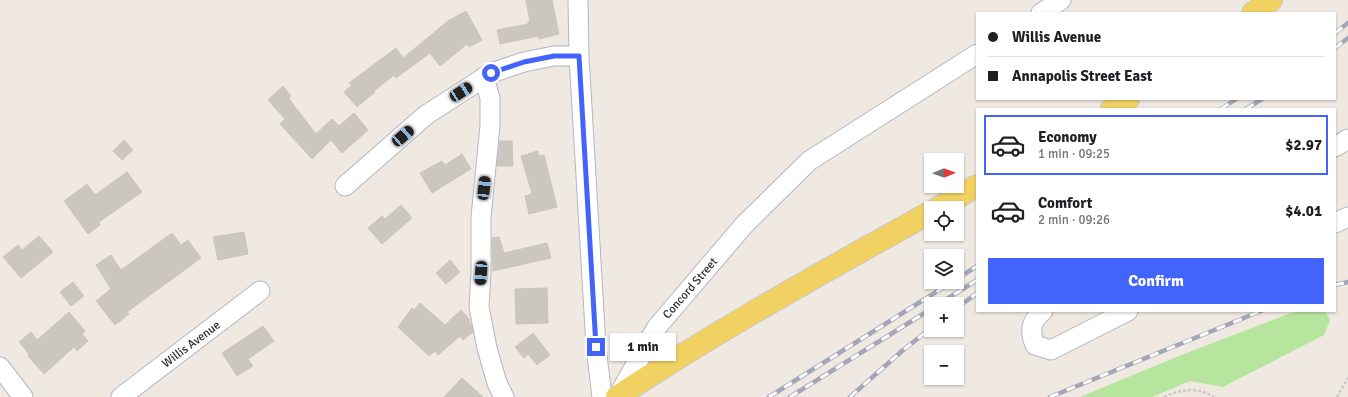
<!DOCTYPE html>
<html lang="en">
<head>
<meta charset="utf-8">
<style>
	body { margin:0; font-family:Signika,sans-serif; background:#f6f6f6; color:#202124; height:100vh; display:flex; flex-direction:column; font-size:15px; white-space:nowrap }
	* { box-sizing:border-box; margin:0 }
	p { font-size:13px; color:#757577 }
	.icon { flex:none; width:22px; height:22px; fill:none; stroke:currentColor; stroke-width:2; stroke-linecap:round; stroke-linejoin:round }
	.map { position:relative; flex:1; overflow:hidden }
	.panel { position:absolute; left:976px; top:108px; width:360px; height:204px; display:flex; flex-direction:column; background:#fff; border-radius:0px; box-shadow:0 1px 3px #0004 }
	.panel>* { flex:none }
	.guide { position:absolute; left:976px; top:12px; width:360px; height:88px; border-radius:0px; box-shadow:0 1px 3px #0004; display:grid; align-content:center; height:88px; padding:0 12px; background:#fff }
	.needle { width:26px; rotate:89deg }
	.fabs { position:absolute; left:924px; top:153px; display:grid; gap:8px }
	.fabs a { display:grid; place-items:center; width:40px; height:40px; border-radius:0px; background:#fff; box-shadow:0 1px 3px #0004; font-size:20px }
	.end { position:absolute; width:18px; height:18px; margin:-9px; border:5px solid #4264fb; background:#fff; box-shadow:0 0 0 2px #fff }
	.from { border-radius:50% }
	.bubble { position:absolute; height:28px; border-radius:0px; background:#fff; box-shadow:0 1px 3px #0004; font-size:13px; font-weight:700; line-height:28px; text-align:center }
	.car { position:absolute; width:12px; height:24px; margin:-12px -6px; border-radius:5px; box-shadow:0 0 3px 1px #0007; background:linear-gradient(#222 24%,#8ab4d8 0 40%,#222 0 76%,#8ab4d8 0 86%,#222 0) }
	.guide b { display:flex; align-items:center; gap:14px; height:38px; font-size:15px }
	.guide b+b { border-top:1px solid #e0e0e0 }
	.guide i { width:10px; height:10px; background:#202124 }
	ul { padding:7px 0 0; list-style:none }
	li { display:flex; align-items:center; gap:12px; height:60px; margin:0 8px 6px; padding:0 4px; border:2px solid transparent; border-radius:0px }
	li div { flex:1 }
	li b { display:block; font-size:15px }
	li em { font-style:normal; font-weight:700 }
	li.active { border-color:#4264fb }
	li>.icon { width:36px; height:36px; stroke-width:1.5 }
	.cta { display:flex; gap:8px; margin-top:auto; padding:8px 12px }
	.cta a { flex:1; height:46px; border-radius:0px; background:#4264fb; color:#fff; font-size:16px; font-weight:700; line-height:46px; text-align:center }
	.map>svg:first-child { display:block }
	.green { fill:#b6e59e }
	.building { fill:#cbc7bf; stroke:#cbc5ba }
	.lines { fill:none; stroke-linecap:round; stroke-linejoin:round }
	.minor-casing { stroke:#b4b7c1; stroke-width:21 }
	.major-casing { stroke:#c9c9c9; stroke-width:24 }
	.path { stroke:#c9c9c9; stroke-width:2.5; stroke-dasharray:3 2; stroke-linecap:butt }
	.minor { stroke:#fff; stroke-width:19 }
	.major { stroke:#f2d163; stroke-width:22 }
	.rail-casing { stroke:#a3a6b8; stroke-width:4.5 }
	.rail { stroke:#fff; stroke-width:3; stroke-dasharray:9; stroke-linecap:butt }
	.route { stroke:#4264fb; stroke-width:5 }
	.labels { text-anchor:middle; stroke-width:3; stroke-linejoin:round; paint-order:stroke }
	.street-label { font-size:12px; fill:#2e2e2e; stroke:#fff }
</style>
</head>
<body>
<div class="map">
<svg width="1348" height="397" viewBox="0 0 1348 397">
	<rect width="100%" height="100%" fill="#efe9e1"/>
	<path class="green" d="M 1300,311 L 1325,311 L 1330,320 L 1324,335 L 1223,387 L 1190,381 L 1152,397 L 1080,397 L 1184,354 L 1288,314 Z"/>
	<path class="building" d="M 526,0 L 552,0 L 559,34 L 539,39 L 538,36 L 500,44 L 497,30 L 528,24 L 528,22 L 530,22 Z
		M 466,11 L 482,40 L 469,47 L 467,44 L 440,66 L 430,53 L 396,78 L 394,75 L 374,91 L 375,92 L 357,107 L 344,92 L 352,85 L 349,83 L 396,48 L 403,58 L 448,21 Z
		M 283,86 L 291,96 L 289,99 L 316,134 L 332,119 L 339,126 L 354,113 L 368,130 L 342,153 L 331,140 L 312,159 L 280,124 L 285,119 L 268,100 Z
		M 124,140 L 133,150 L 122,160 L 113,151 Z
		M 500,141 L 512,141 L 513,166 L 497,166 Z
		M 538,151 L 539,156 L 544,155 L 557,207 L 529,214 L 525,196 L 532,194 L 521,156 Z
		M 462,154 L 471,169 L 432,193 L 420,173 L 442,161 L 445,165 Z
		M 127,172 L 142,192 L 99,222 L 100,225 L 88,234 L 64,201 L 87,184 L 95,195 Z
		M 401,205 L 412,218 L 382,244 L 368,228 L 382,216 L 385,219 Z
		M 244,232 L 248,254 L 218,260 L 213,237 Z
		M 172,233 L 181,245 L 188,240 L 201,258 L 127,312 L 129,314 L 115,325 L 96,301 L 111,289 L 96,265 L 111,255 L 121,270 Z
		M 39,236 L 53,252 L 21,278 L 3,257 L 18,245 L 22,250 Z
		M 499,237 L 504,253 L 547,243 L 551,258 L 493,271 L 492,238 Z
		M 450,260 L 460,272 L 446,284 L 436,273 Z
		M 73,282 L 84,296 L 71,306 L 60,292 Z
		M 547,288 L 548,323 L 516,324 L 515,289 Z
		M 420,303 L 445,325 L 461,310 L 470,320 L 469,322 L 471,324 L 473,332 L 463,340 L 460,336 L 438,355 L 435,351 L 429,356 L 398,327 L 412,308 L 414,310 Z
		M 69,312 L 85,331 L 82,334 L 88,341 L 77,351 L 74,347 L 44,374 L 28,356 L 29,354 L 19,342 L 31,332 L 37,340 Z
		M 263,326 L 274,341 L 248,359 L 253,366 L 237,376 L 222,353 Z
		M 533,333 L 550,355 L 537,365 L 528,354 L 524,358 L 515,347 Z
		M 462,378 L 483,397 L 444,397 Z"/>
	<g class="lines">
		<defs>
			<path id="minor" d="M 578,0 L 579,56 L 596,347 L 602,397
				M 1041,13 L 1061,0
				M 484,77 L 490,98 L 490,126 L 481,217 L 481,273 L 479,307 L 487,348 L 497,383 L 504,397
				M 1335,147 L 1348,139
				M 345,186 L 426,115 L 491,73 L 524,62 L 554,56 L 579,56
				M 1335,223 L 1348,217
				M 1043,311 C 1031,321 1029,330 1035,345 L 1051,350 L 1128,311
				M 0,367 L 23,397
				M 618,396 L 657,327 L 744,225 L 809,161 L 977,54
				M 121,397 L 260,291"/>
			<path id="major" d="M 1253,13 L 1271,0
				M 1112,109 L 1128,99
				M 938,208 L 977,186
				M 617,397 C 718,330 825,271 931,212"/>
		</defs>
		<use href="#minor" class="minor-casing"/>
		<use href="#major" class="major-casing"/>
		<path class="path" d="M 1164,397 C 1181,389 1198,387 1214,397
			M 1337,397 L 1348,378"/>
		<use href="#minor" class="minor"/>
		<use href="#major" class="major"/>
		<defs>
			<path id="rail" d="M 1335,33 L 1348,23
				M 1335,48 L 1348,38
				M 1221,109 L 1236,99
				M 1246,109 L 1262,99
				M 957,279 L 977,266
				M 1335,285 L 1348,282
				M 939,304 L 977,280
				M 957,308 L 977,293
				M 769,397 L 952,282
				M 790,397 L 931,309
				M 850,397 L 902,351 L 931,328
				M 1050,397 L 1261,311"/>
		</defs>
		<use href="#rail" class="rail-casing"/>
		<use href="#rail" class="rail"/>
	</g>
	<g class="lines">
		<path class="route" d="M 491,73 L 524,62 L 554,56 L 579,56 L 596,347"/>
	</g>
	<g class="labels">
		<g class="street-label">
			<text transform="translate(690 288) rotate(-49)" y="4">Concord Street</text>
			<text transform="translate(191 344) rotate(-37)" y="4">Willis Avenue</text>
		</g>
	</g>
</svg>
<div class="fabs">
<a><svg class="needle" viewBox="-14 -14 28 28"><path d="M0-13l5 13h-10z" fill="#e53935"/><path d="M0 13l5-13h-10z" fill="#757577"/></svg></a>
<a><svg class="icon" aria-label="locate" viewBox="0 0 24 24"><circle cx="12" cy="12" r="6"/><path d="M12 2v4M12 18v4M2 12h4M18 12h4"/></svg></a>
<a><svg class="icon" aria-label="layers" viewBox="0 0 24 24"><path d="M12 4l9 5-9 5-9-5zM3 14l9 5 9-5"/></svg></a>
<a>+</a>
<a>−</a>
</div>
<i class="end from" style="left:491px;top:73px"></i>
<i class="end" style="left:596px;top:347px"></i>
<div class="bubble" style="left:610px;top:333px;width:66px">1 min</div>
<i class="car" style="left:461px;top:92px;rotate:57deg"></i>
<i class="car" style="left:403px;top:136px;rotate:49deg"></i>
<i class="car" style="left:484px;top:188px;rotate:6deg"></i>
<i class="car" style="left:481px;top:273px;rotate:184deg"></i>
<div class="guide">
<b><i class="from"></i>Willis Avenue</b>
<b><i></i>Annapolis Street East</b>
</div>
<section class="panel">
<ul>
<li class="active"><svg class="icon" aria-label="car" viewBox="0 0 24 24"><path d="M5 17H2v-5l4-1 3-4h7l3 4 3 1v5h-3M9 17h6M6 11h13"/><circle cx="7" cy="17" r="2"/><circle cx="17" cy="17" r="2"/></svg><div><b>Economy</b><p>1 min · 09:25</p></div><em>$2.97</em></li>
<li><svg class="icon" aria-label="car" viewBox="0 0 24 24"><path d="M5 17H2v-5l4-1 3-4h7l3 4 3 1v5h-3M9 17h6M6 11h13"/><circle cx="7" cy="17" r="2"/><circle cx="17" cy="17" r="2"/></svg><div><b>Comfort</b><p>2 min · 09:26</p></div><em>$4.01</em></li>
</ul>
<div class="cta"><a>Confirm</a></div>
</section>
</div>
</body>
</html>
